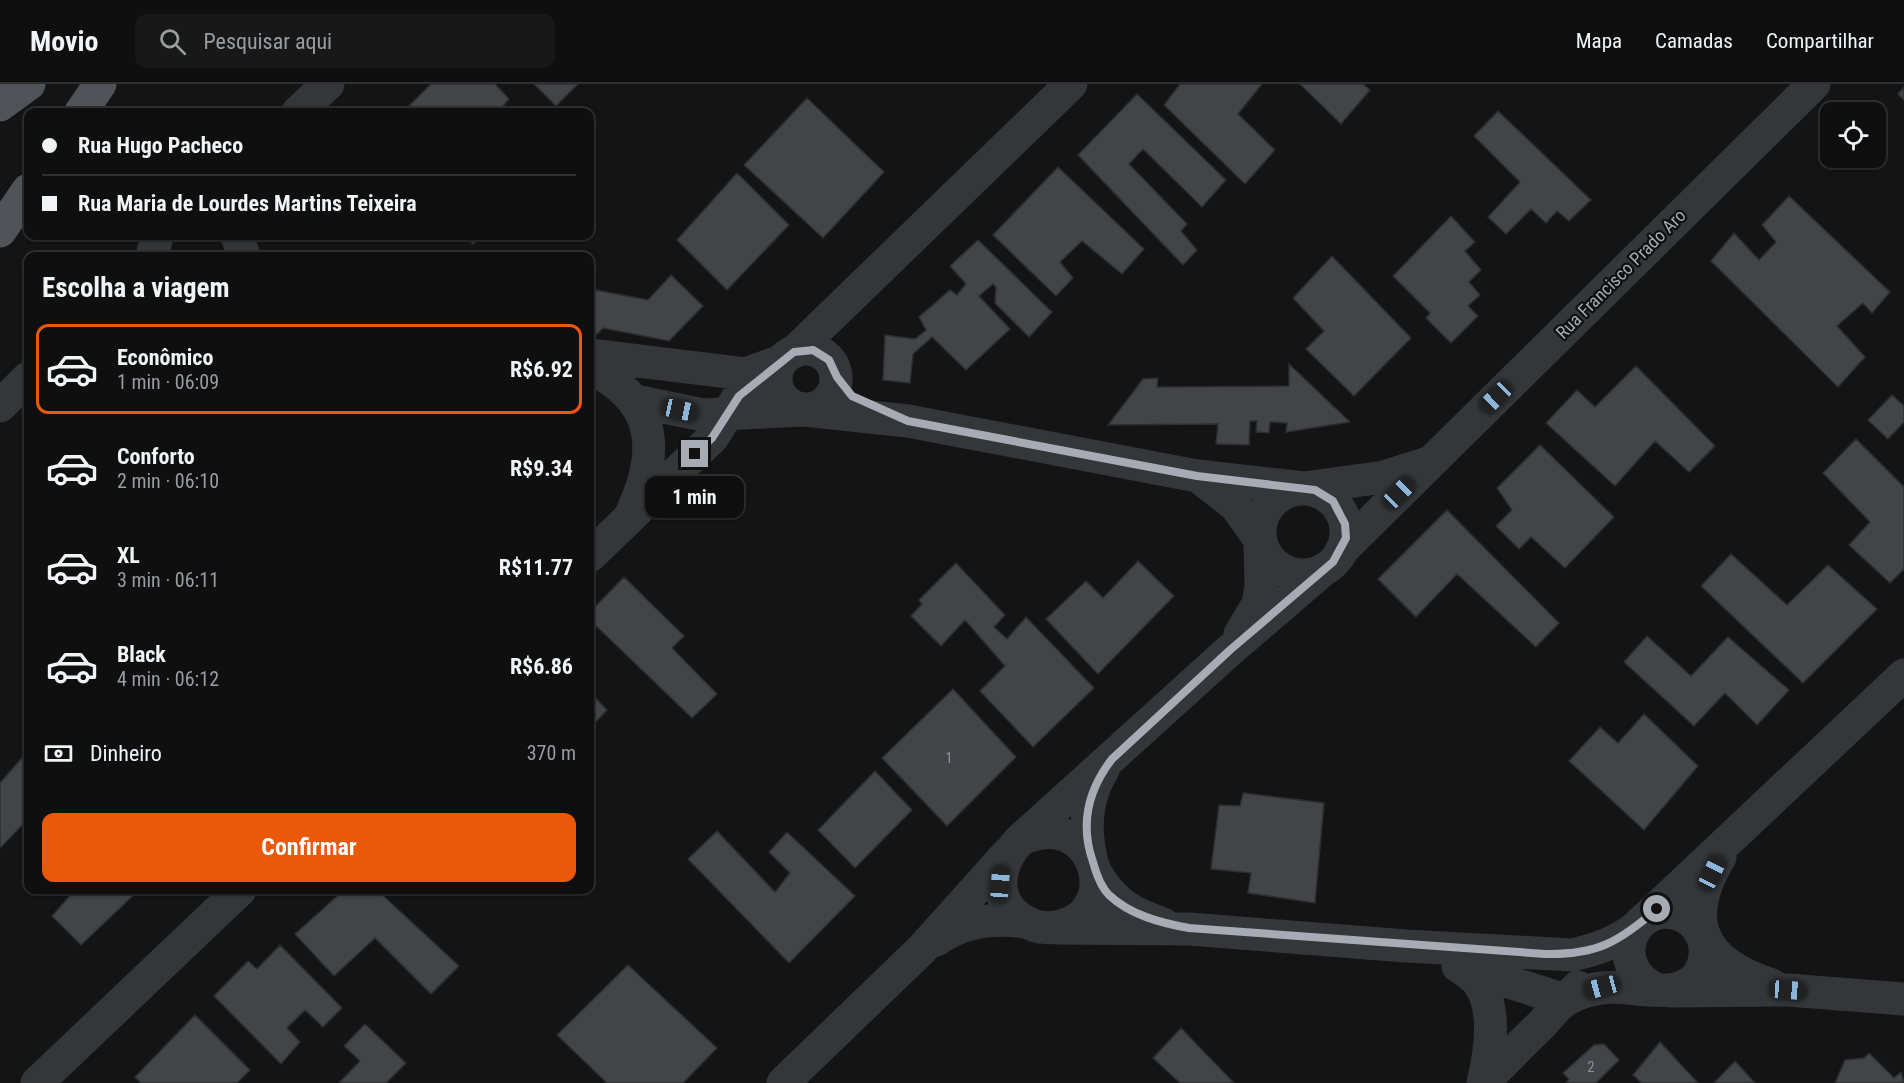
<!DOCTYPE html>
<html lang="pt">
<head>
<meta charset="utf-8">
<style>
	body { margin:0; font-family:"Roboto Condensed",sans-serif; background:#181819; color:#f1f3f6; height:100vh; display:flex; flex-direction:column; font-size:22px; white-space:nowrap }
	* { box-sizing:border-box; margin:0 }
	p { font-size:20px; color:#9b9c9f }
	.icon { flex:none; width:33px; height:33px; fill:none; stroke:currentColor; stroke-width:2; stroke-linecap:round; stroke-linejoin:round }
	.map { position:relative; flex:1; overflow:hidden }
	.panel { position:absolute; left:24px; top:168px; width:570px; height:642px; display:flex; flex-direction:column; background:#0f0f10; border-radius:12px; box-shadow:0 2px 4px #0004,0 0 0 2px #2f2f30 }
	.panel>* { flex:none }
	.guide { position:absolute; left:24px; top:24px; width:570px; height:132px; border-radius:12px; box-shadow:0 2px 4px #0004,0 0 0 2px #2f2f30; display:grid; align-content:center; height:132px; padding:0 18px; background:#0f0f10 }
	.buttons { position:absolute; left:1820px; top:18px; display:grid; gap:12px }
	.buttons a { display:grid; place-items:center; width:66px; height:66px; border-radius:12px; background:#0f0f10; box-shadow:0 2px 4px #0004,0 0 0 2px #2f2f30; font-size:30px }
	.end { position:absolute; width:27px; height:27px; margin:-14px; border:8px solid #a7abb4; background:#111; box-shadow:0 0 0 3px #111 }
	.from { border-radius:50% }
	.bubble { position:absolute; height:42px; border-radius:12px; background:#0f0f10; box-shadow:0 2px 4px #0004,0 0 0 2px #2f2f30; font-size:20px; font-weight:700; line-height:42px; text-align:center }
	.car { position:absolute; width:18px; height:36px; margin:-18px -9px; border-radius:8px; box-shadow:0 0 4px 2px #0007; background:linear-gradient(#222 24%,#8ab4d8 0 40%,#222 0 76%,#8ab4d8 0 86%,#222 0) }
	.guide b { display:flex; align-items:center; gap:21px; height:57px; font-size:22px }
	.guide b+b { border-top:2px solid #2f2f30 }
	.guide i { width:15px; height:15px; background:#f1f3f6 }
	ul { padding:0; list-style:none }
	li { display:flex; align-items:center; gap:18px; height:90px; margin:0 12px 9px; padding:0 6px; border:3px solid transparent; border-radius:12px }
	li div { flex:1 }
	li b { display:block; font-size:22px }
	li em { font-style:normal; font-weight:700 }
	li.on { border-color:#ea580c }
	li>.icon { width:54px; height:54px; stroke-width:1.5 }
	h2 { padding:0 18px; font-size:27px; line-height:72px }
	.pay { display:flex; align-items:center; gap:15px; height:66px; padding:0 18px; font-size:22px }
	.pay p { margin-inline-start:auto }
	.action { display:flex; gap:12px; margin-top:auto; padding:12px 18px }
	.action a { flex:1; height:69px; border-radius:12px; background:#ea580c; color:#fff; font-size:24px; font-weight:700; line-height:69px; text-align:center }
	header { display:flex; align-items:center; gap:36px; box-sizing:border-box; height:84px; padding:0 30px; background:#0f0f10; border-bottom:2px solid #2f2f30 }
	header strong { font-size:28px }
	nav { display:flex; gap:33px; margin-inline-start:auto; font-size:21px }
	.search { width:420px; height:54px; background:#181819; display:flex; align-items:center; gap:15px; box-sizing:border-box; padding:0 21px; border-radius:12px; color:#9b9c9f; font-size:22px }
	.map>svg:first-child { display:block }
	.building { fill:#434448; stroke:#2e2e31; stroke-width:1.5 }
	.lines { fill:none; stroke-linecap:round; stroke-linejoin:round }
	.minor { stroke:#35363a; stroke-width:33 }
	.major { stroke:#525359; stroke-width:33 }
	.route { stroke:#a7abb4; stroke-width:8 }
	.labels { text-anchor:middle; stroke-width:4.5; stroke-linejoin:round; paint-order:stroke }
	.number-label { font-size:15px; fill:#8e9199 }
	.street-label { font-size:18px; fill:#a7abb4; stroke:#0f0f10 }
</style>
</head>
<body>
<header>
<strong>Movio</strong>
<div class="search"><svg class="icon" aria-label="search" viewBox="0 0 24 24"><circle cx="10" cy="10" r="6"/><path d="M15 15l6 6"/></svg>Pesquisar aqui</div>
<nav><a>Mapa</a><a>Camadas</a><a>Compartilhar</a></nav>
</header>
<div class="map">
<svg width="1904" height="999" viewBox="0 0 1904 999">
	<rect width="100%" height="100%" fill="#141415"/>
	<path class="building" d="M 431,0 L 495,0 L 509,15 L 498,28 L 403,28 Z
		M 534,0 L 578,0 L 556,22 Z
		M 1180,0 L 1262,0 L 1238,30 L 1275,66 L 1245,100 L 1164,21 Z
		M 1300,0 L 1363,0 L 1370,6 L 1341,40 Z
		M 1904,3 L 1904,16 L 1898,10 Z
		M 1137,10 L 1226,96 L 1202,123 L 1143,65 L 1129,80 L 1187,140 L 1181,147 L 1197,166 L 1183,181 L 1078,71 Z
		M 807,14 L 884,88 L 823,154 L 744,81 Z
		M 1498,27 L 1591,116 L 1569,137 L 1557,127 L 1546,139 L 1531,125 L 1506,150 L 1488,133 L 1520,98 L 1474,52 Z
		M 1058,83 L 1144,165 L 1122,190 L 1082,157 L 1060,178 L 1073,194 L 1056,212 L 993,151 Z
		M 737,89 L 789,141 L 727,206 L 677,156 Z
		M 1789,112 L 1890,208 L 1872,229 L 1863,219 L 1837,242 L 1865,273 L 1838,303 L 1711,177 L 1734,149 L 1759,176 L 1776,158 L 1762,141 Z
		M 1451,132 L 1475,158 L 1465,167 L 1481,186 L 1469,198 L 1480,211 L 1468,222 L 1478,232 L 1451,259 L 1426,234 L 1430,229 L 1393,192 Z
		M 464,152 L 481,152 L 473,160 Z
		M 978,156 L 1052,228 L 1029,253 L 995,219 L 996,203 L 993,200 L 979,212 L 1010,245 L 966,286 L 932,253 L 913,270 L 910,299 L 883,296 L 885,251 L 915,255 L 926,246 L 919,233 L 950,206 L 957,211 L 966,200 L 950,182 Z
		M 1332,172 L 1411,254 L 1354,312 L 1306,265 L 1324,247 L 1293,214 Z
		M 671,191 L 703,222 L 669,257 L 603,244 L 594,253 L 590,250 L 590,205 L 648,216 Z
		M 1289,280 L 1350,338 L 1286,348 L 1287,339 L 1270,338 L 1269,349 L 1256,348 L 1257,337 L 1250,337 L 1249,361 L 1216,360 L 1218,340 L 1108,341 L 1143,295 L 1158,294 L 1157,303 L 1289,302 Z
		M 1636,282 L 1715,362 L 1689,388 L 1655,357 L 1615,402 L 1546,339 L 1577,306 L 1595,323 Z
		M 1892,311 L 1904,322 L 1904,338 L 1888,355 L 1868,336 Z
		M 1856,355 L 1904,403 L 1904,485 L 1890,499 L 1849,461 L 1870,438 L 1823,389 Z
		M 1540,361 L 1614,433 L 1565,484 L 1531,453 L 1519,465 L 1496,442 L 1512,426 L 1497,404 Z
		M 1447,426 L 1559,539 L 1536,563 L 1457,490 L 1416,533 L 1378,495 Z
		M 1731,470 L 1787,521 L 1828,481 L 1877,525 L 1803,599 L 1701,502 Z
		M 1138,477 L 1174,512 L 1098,590 L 1046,535 L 1086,497 L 1103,514 Z
		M 956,479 L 1005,531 L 994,543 L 1007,555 L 1026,533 L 1094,604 L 1033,663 L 980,607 L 1005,582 L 965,536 L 941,562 L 911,532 L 922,520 L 919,516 Z
		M 624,493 L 684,552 L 672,564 L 717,610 L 692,634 L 590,536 L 590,528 Z
		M 1647,552 L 1691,592 L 1728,553 L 1789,606 L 1757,641 L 1725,609 L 1694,642 L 1624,578 Z
		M 953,605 L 1016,673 L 947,742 L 882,674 Z
		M 590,608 L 607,626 L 590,644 Z
		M 1644,630 L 1698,682 L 1644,746 L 1569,677 L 1600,643 L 1618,659 Z
		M 28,667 L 28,735 L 0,764 L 0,699 Z
		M 875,687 L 912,726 L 855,784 L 818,746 Z
		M 1243,709 L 1324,719 L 1315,819 L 1248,809 L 1251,789 L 1211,785 L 1219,721 L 1240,722 Z
		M 717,747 L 775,808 L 790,789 L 769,768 L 787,748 L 855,812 L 789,879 L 688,775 Z
		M 75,806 L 139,806 L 81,861 L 52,832 Z
		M 344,806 L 377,806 L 459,882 L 431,910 L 375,854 L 334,892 L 295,850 Z
		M 280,861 L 342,924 L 323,943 L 305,926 L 287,944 L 300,958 L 281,980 L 214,912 L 248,877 L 257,885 Z
		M 628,881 L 717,964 L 683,999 L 607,999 L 557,951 Z
		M 195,931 L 250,986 L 237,999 L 141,999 L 135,993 Z
		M 365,940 L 406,979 L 386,999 L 339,999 L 360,977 L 344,962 Z
		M 1181,944 L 1234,999 L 1180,999 L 1153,974 Z
		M 1660,958 L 1698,999 L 1642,999 L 1633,991 Z
		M 1604,960 L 1619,976 L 1596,999 L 1566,999 L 1569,995 L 1563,989 L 1594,961 Z
		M 1869,969 L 1894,994 L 1901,988 L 1904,999 L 1835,999 L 1845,976 L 1864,974 Z
		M 1735,977 L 1755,999 L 1714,999 Z"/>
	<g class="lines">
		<path class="minor" d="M 298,28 L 328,0
			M 237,152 L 244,172
			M 152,172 L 157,152
			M776 295a30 30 0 1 1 60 0a30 30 0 1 1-60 0Z
			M 794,268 L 1071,0
			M 590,271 L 745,290 L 773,280
			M 590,284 C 656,316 661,365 632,428
			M 635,317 L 703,331 L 804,326 L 908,337 L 1197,392 L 1304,404 L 1384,393 L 1428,379
			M 0,322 L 28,294
			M 1199,393 L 1236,422 L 1260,456 L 1261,502 L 1258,520 L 1240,550
			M1260 448a43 43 0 1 1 86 0a43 43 0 1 1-86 0Z
			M 1341,467 L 1814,0
			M 590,472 L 712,354 L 739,312 L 785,273
			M 1020,756 C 1092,720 1125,823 1064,841 C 1054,844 1043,845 1033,841 C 992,825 993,784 1020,756 L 1230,566 L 1322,487
			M 1720,773 C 1681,838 1702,879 1772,901
			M 1091,774 C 1084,743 1086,713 1103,686
			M 1096,789 C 1113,819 1132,829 1163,840
			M 1646,834 L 1904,591
			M 1057,844 L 1189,845 L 1406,862 L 1572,871 C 1598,865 1618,858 1638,842
			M 936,856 C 963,838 991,833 1024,838
			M 1458,882 C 1464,886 1472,891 1477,897 C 1498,922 1490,970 1483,999
			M 1459,882 L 1565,916 L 1578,903
			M 1671,907 L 1788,906 L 1904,915
			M 37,999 L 240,806
			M 783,999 L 922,865 L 1008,769
			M 1483,999 C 1502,980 1521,960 1541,941 C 1549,933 1557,921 1567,915 C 1577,910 1590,905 1602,904 C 1632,899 1686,922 1702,884 C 1706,875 1706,867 1704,857 C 1701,847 1694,838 1685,833 C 1636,809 1602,882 1658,906"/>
		<path class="major" d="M 0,21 L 29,0
			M 81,28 L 100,0
			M 0,147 L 28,106"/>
	</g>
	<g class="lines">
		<path class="route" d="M 695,370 L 712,354 L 739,312 L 794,268 L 813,266 L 829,276 L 837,293 L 852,312 L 908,337 L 1197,392 L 1315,406 L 1333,417 L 1345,440 L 1346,454 L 1333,478 L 1230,566 L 1112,675 C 1088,706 1080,741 1093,778 C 1096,789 1101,803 1109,811 C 1130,831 1161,839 1189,844 L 1545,870 C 1597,871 1619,858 1657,825"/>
	</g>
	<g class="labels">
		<g class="number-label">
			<text x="949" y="679">1</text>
			<text x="1591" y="988">2</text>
		</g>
		<g class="street-label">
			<text transform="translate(1621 190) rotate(-45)" y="6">Rua Francisco Prado Aro</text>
		</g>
	</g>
</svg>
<div class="buttons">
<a><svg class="icon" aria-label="locate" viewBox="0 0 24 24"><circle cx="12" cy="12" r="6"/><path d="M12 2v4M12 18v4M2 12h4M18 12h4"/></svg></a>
</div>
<i class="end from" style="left:1657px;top:825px"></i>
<i class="end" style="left:695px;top:370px"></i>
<div class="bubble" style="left:645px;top:392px;width:99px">1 min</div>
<i class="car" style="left:1496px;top:313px;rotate:226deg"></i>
<i class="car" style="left:680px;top:326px;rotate:102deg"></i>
<i class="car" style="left:1399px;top:409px;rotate:45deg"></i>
<i class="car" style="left:1712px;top:789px;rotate:26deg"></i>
<i class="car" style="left:1000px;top:800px;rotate:4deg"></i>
<i class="car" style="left:1602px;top:903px;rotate:255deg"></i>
<i class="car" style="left:1788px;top:906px;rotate:94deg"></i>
<div class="guide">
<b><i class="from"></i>Rua Hugo Pacheco</b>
<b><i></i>Rua Maria de Lourdes Martins Teixeira</b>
</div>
<section class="panel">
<h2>Escolha a viagem</h2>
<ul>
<li class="on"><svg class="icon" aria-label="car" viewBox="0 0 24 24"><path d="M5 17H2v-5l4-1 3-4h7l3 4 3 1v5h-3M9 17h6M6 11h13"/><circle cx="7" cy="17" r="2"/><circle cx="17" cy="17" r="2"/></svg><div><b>Econômico</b><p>1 min · 06:09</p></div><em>R$6.92</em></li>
<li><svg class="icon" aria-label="car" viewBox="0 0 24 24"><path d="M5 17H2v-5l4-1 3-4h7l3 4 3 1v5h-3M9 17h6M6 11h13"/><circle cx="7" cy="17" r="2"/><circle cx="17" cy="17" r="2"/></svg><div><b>Conforto</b><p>2 min · 06:10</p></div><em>R$9.34</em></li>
<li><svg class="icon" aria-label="car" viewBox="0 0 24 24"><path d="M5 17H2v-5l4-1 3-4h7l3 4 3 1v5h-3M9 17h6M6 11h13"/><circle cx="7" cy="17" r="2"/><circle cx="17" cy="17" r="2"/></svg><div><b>XL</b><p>3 min · 06:11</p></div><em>R$11.77</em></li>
<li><svg class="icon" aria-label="car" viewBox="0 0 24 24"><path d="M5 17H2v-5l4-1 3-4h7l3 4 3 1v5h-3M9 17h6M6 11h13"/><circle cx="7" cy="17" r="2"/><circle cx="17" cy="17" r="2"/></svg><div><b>Black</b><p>4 min · 06:12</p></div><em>R$6.86</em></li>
</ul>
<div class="pay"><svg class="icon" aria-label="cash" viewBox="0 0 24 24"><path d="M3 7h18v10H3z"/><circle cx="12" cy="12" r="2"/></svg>Dinheiro<p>370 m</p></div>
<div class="action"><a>Confirmar</a></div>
</section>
</div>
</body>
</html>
